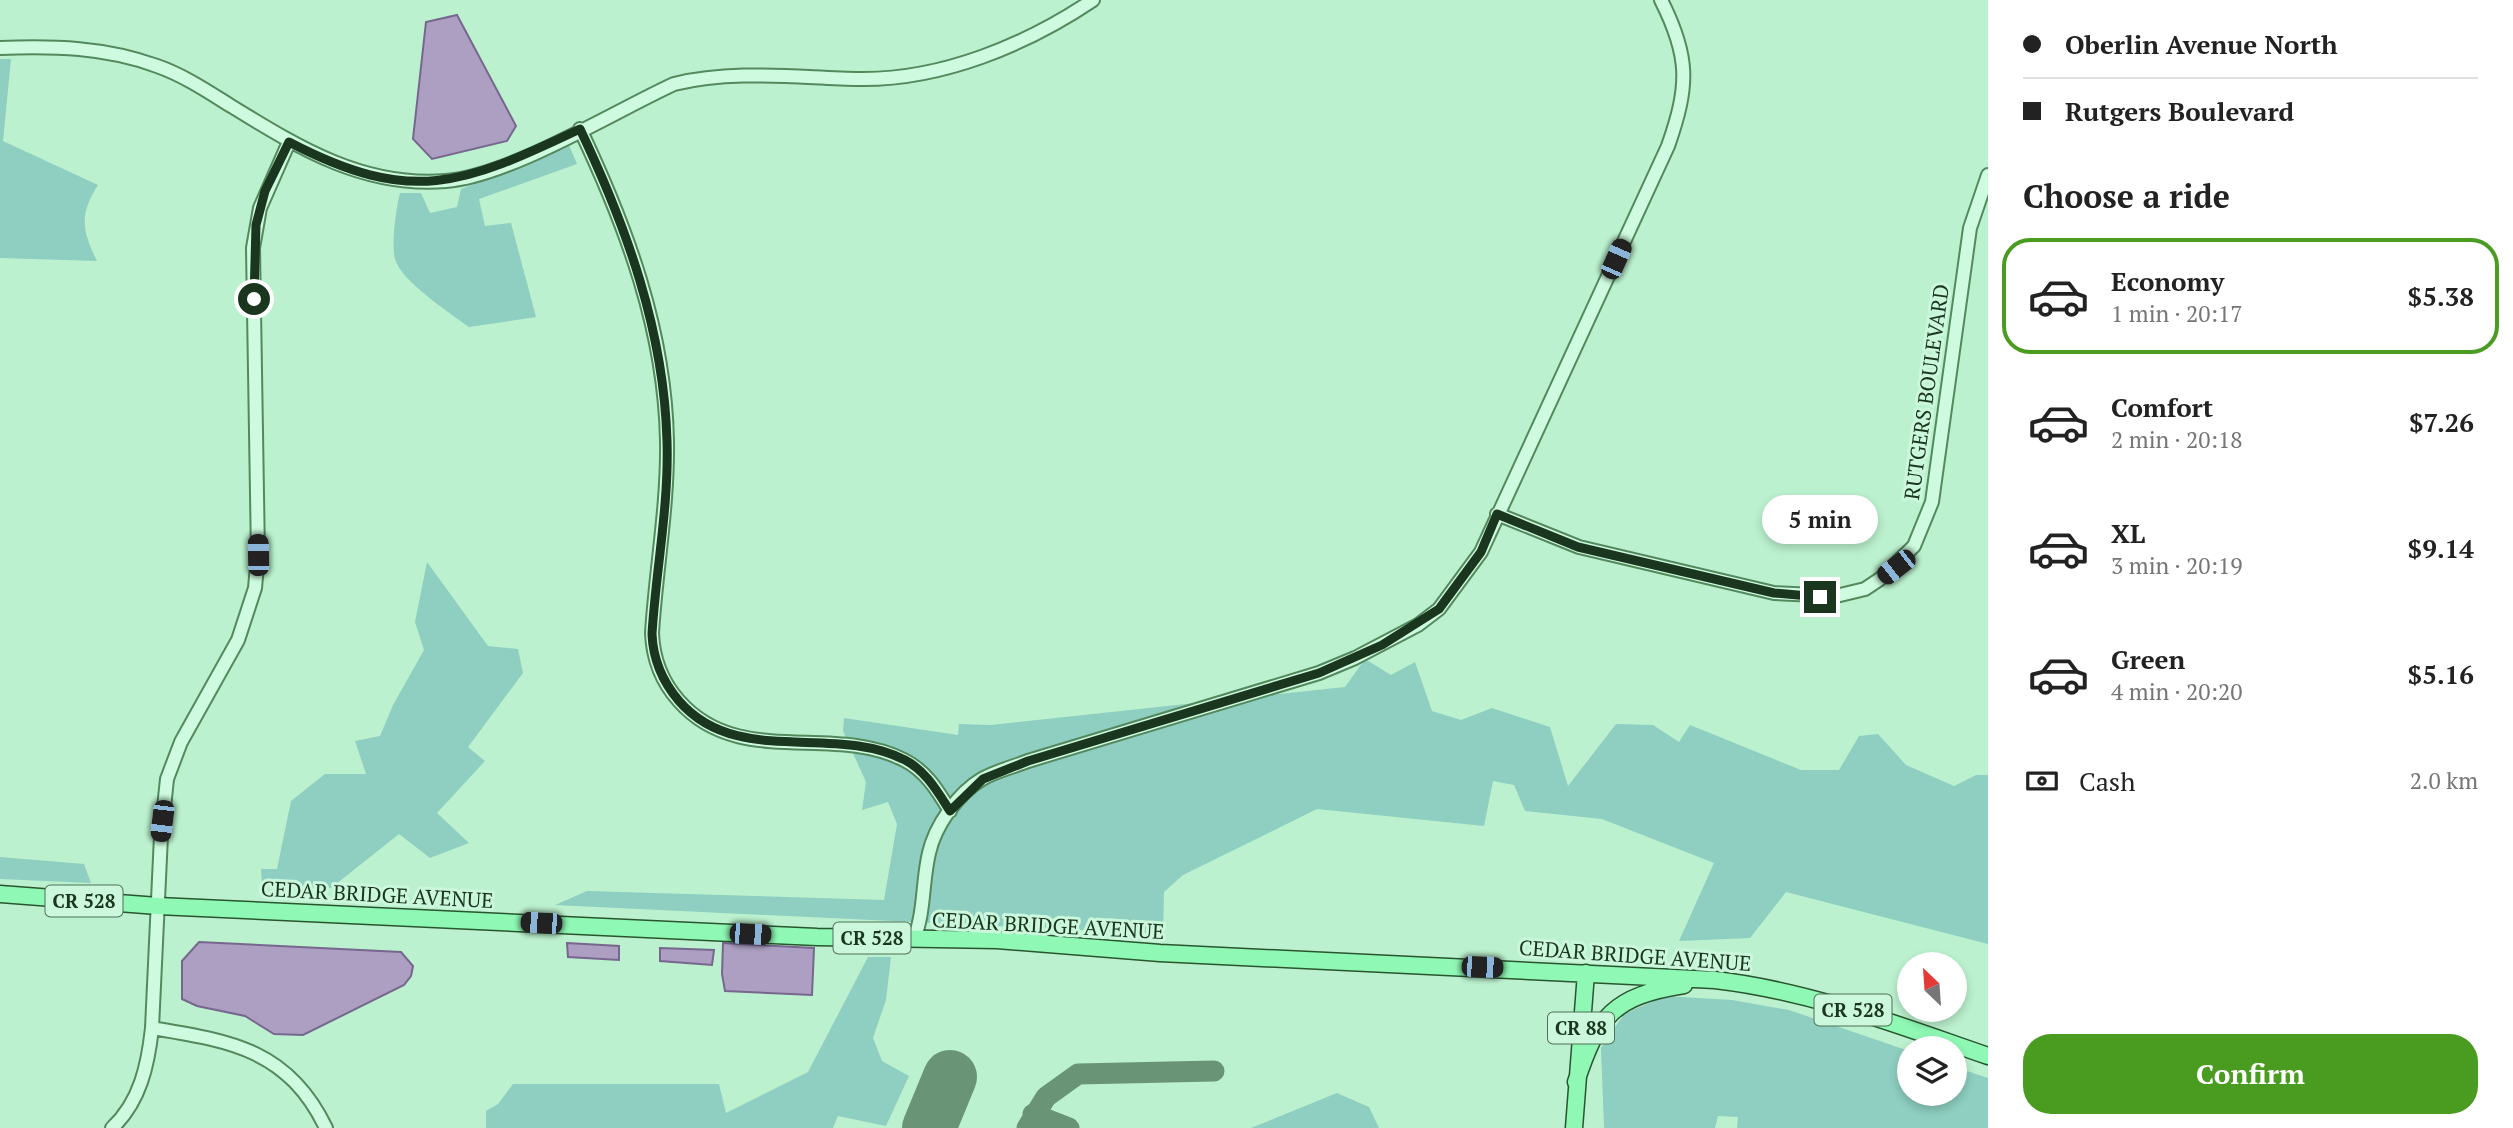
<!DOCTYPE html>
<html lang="en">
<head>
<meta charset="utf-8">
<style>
	body { margin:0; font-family:"PT Serif",serif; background:#f6f6f6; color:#222; height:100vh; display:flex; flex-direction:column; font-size:26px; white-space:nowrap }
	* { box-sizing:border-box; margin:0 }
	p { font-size:23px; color:#767676 }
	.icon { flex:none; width:38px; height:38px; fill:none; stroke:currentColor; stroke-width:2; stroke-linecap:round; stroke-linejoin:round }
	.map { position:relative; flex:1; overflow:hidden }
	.sheet { display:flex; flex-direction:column; background:#fff; width:525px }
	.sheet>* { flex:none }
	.top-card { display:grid; align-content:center; height:154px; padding:0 35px; background:#fff }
	.needle { width:46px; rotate:335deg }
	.controls { position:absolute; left:1897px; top:952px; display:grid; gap:14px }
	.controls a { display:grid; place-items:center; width:70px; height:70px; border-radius:50%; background:#fff; box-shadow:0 4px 10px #0003; font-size:35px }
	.end { position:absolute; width:32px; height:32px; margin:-16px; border:9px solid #1a361e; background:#fff; box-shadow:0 0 0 4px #fff }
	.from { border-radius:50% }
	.bubble { position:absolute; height:49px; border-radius:24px; background:#fff; box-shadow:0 4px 10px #0003; font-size:23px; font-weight:700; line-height:49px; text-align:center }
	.car { position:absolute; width:21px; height:42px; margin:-21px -10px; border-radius:9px; box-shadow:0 0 5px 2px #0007; background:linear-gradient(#222 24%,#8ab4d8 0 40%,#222 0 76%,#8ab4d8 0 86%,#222 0) }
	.top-card b { display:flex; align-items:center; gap:24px; height:66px; font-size:26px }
	.top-card b+b { border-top:2px solid #e0e0e0 }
	.top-card i { width:18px; height:18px; background:#222 }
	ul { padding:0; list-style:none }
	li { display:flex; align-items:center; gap:21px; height:116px; margin:0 14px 10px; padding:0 21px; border:4px solid transparent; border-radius:28px }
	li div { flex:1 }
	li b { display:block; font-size:26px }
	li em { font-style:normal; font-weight:700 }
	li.on { border-color:#4a9c20 }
	li>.icon { width:63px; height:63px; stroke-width:1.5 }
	h2 { padding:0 35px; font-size:32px; line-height:84px }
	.pay { display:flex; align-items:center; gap:18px; height:77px; padding:0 35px; font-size:26px }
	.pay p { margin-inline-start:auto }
	.action { display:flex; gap:14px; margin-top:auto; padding:14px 35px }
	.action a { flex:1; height:80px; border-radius:28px; background:#4a9c20; color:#fff; font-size:28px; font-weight:700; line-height:80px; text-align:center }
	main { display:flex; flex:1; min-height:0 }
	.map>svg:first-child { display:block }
	.green { fill:#8ecfc1 }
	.water { fill:#ac9fc1; stroke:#77678f; stroke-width:2 }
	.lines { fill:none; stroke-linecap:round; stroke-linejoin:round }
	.taxiway { stroke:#6a9476; stroke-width:21 }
	.runway { stroke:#6a9476; stroke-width:54 }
	.minor-casing { stroke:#54895e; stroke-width:16 }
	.major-casing { stroke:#29552f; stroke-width:19 }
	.minor { stroke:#cefbdf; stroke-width:12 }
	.major { stroke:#8ef8b4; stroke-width:16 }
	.route { stroke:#1a361e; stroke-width:9 }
	.labels { text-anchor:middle; stroke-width:6; stroke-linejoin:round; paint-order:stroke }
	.shield { fill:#cbf8dc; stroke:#4f7057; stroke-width:2 }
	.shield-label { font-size:19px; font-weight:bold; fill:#1a361e }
	.street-label { font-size:21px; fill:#1a361e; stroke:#cbf8dc }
</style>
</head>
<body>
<main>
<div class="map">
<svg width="1988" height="1128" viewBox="0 0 1988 1128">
	<rect width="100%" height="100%" fill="#bbf1ce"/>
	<path class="green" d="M 0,59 L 11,59 L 3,141 L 98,185 C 79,215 82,230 97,261 L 0,258 Z
		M 569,145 L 577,164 L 479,199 L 485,226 L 511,223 L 536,317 L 469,327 C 450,313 401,281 395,259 C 391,244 396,208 400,193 L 421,193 L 430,213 L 457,207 L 461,189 Z
		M 427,562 L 488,646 L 518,649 L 523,673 L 468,747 L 485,761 L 437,813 L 469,843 L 430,858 L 399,834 L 331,888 L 262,885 L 261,869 L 277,869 L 291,801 L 325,774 L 366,774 L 355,741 L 380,736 L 393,705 L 424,650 L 415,622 Z
		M 1365,659 L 1391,675 L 1415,662 L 1432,711 L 1461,720 L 1492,708 L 1550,727 L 1568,786 L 1616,724 L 1653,725 L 1679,742 L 1690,725 L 1801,770 L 1839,770 L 1859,736 L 1878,734 L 1906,765 L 1954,786 L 1976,775 L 1988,775 L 1988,944 L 1786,892 L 1750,938 L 1679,941 L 1714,863 L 1602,819 L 1525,811 L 1514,785 L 1493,781 L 1484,826 L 1317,809 L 1183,875 L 1164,892 L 1163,934 L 555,905 L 587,891 L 884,900 L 897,824 L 888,802 L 862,810 L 866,782 L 843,731 L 844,718 L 958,735 L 959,724 L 991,725 L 1345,687 Z
		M 0,857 L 84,864 L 91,883 L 0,879 Z
		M 868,957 L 891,957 L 886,1000 L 873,1038 L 882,1061 L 909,1076 L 886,1126 L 838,1116 L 833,1128 L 486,1128 L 486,1111 L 498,1104 L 513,1084 L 719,1084 L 726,1113 L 808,1072 Z
		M 1664,996 L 1732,1000 L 1789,1010 L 1909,1051 L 1909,1094 L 1955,1094 L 1955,1067 L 1988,1078 L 1988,1128 L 1737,1128 L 1738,1117 L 1718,1116 L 1715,1128 L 1604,1128 L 1601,1048 L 1624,1014 Z
		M 1337,1093 L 1369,1107 L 1379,1128 L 1251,1128 Z"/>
	<path class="water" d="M 457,15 L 516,126 L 507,141 L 432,159 L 413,139 L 426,22 Z
		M 199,942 L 401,952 L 413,966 L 411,976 L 404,985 L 303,1035 L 274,1034 L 245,1016 L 197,1006 L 182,999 L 182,961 Z
		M 567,943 L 619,946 L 619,960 L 568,957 Z
		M 723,943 L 814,948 L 812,995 L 725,991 L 722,974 Z
		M 660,948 L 714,950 L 712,965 L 660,961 Z"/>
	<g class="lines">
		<path class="taxiway" d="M 1033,1114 L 1069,1128
			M 1027,1128 L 1046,1097 L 1078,1074 L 1214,1071"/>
		<path class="runway" d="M 929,1128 L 950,1077"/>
		<defs>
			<path id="minor" d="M 0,48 C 54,46 105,47 157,66 C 183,75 207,91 231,106 C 298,147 363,188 446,181 C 510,176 613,112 674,84 C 735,69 798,78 860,79 C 942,80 1026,45 1093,0
				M 580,129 C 627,228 665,331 667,441 C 668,506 656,569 652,633 C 653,659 662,682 679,701 C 739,769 832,723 904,760 C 926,771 938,791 950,811
				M 1497,514 L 1579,547 L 1774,593 L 1836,596 L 1865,589 L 1880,579 L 1914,546 L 1932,502 L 1970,228 L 1988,175
				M 914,939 C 925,911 922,882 929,853 C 935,826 958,793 982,779 C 996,771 1013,767 1028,761 L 1319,673 L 1355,658 L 1418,625 L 1439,609 L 1481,552 L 1668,146 C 1689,86 1690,57 1661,0
				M 152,1028 C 230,1041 288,1049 326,1128
				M 112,1128 C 140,1102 148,1065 152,1028 L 161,836 L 167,779 L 181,742 L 238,640 L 255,588 L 258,555 L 253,248 L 260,208 L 289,142"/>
			<path id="major" d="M 0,894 L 158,906 L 817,937 L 997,940 L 1160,953 L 1715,980 C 1810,991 1898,1025 1988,1056
				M 1576,1082 C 1598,1016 1613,996 1684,985
				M 1574,1128 L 1586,973"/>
		</defs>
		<use href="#minor" class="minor-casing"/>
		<use href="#major" class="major-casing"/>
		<use href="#minor" class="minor"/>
		<use href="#major" class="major"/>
	</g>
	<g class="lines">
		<path class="route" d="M 254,299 L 256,225 L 265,191 L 289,142 C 412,206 462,185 580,129 C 627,228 664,331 667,441 C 669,506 656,569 652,634 C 653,659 662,681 679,701 C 737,768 833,723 905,760 C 926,771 937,791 950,811 L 983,779 L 1028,761 L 1319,673 L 1382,645 L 1439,609 L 1481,552 L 1497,514 L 1578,547 L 1774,593 L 1820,597"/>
	</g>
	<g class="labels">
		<g class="shield">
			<rect x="45.5" y="885.5" width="77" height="31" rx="5"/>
			<rect x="833.5" y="922.5" width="77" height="31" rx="5"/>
			<rect x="1814.5" y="994.5" width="77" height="31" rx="5"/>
			<rect x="1548" y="1012.5" width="66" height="31" rx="5"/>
		</g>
		<g class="shield-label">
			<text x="84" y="908">CR 528</text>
			<text x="872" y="945">CR 528</text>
			<text x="1853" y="1017">CR 528</text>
			<text x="1581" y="1035">CR 88</text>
		</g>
		<g class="street-label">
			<text transform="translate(1927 392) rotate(-82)" y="7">RUTGERS BOULEVARD</text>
			<text transform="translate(377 895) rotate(3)" y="7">CEDAR BRIDGE AVENUE</text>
			<text transform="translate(1048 926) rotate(3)" y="7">CEDAR BRIDGE AVENUE</text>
			<text transform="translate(1635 956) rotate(4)" y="7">CEDAR BRIDGE AVENUE</text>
		</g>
	</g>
</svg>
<div class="controls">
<a><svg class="needle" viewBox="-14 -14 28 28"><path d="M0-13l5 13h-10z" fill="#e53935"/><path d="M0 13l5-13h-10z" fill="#767676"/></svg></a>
<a><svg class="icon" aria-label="layers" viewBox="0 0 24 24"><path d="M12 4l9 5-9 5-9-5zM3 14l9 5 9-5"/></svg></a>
</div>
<i class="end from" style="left:254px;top:299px"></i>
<i class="end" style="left:1820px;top:597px"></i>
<div class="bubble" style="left:1762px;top:495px;width:116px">5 min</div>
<i class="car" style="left:1616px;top:259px;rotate:24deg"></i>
<i class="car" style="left:258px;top:555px;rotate:359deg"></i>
<i class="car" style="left:1896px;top:567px;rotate:232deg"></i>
<i class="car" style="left:162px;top:821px;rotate:187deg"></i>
<i class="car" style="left:541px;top:923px;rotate:273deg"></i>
<i class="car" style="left:750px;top:934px;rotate:93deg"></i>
<i class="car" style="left:1482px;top:967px;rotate:92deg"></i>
</div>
<section class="sheet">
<div class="top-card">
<b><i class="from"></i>Oberlin Avenue North</b>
<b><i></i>Rutgers Boulevard</b>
</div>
<h2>Choose a ride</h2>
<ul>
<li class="on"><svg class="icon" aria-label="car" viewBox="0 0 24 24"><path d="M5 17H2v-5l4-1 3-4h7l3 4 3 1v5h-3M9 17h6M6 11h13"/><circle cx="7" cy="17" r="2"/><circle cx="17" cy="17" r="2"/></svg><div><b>Economy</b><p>1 min · 20:17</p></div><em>$5.38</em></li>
<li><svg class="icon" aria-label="car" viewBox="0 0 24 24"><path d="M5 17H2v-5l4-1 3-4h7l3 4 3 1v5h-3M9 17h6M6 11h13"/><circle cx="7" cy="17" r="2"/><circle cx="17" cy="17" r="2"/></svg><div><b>Comfort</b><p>2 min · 20:18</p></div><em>$7.26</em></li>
<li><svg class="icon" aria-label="car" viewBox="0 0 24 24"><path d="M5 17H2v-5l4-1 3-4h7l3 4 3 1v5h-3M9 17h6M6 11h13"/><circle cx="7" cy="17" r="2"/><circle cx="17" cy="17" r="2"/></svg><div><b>XL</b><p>3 min · 20:19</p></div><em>$9.14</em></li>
<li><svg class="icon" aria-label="car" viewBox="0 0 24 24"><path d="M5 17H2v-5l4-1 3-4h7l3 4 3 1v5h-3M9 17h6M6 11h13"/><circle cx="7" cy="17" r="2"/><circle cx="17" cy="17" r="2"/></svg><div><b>Green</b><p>4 min · 20:20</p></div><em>$5.16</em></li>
</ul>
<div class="pay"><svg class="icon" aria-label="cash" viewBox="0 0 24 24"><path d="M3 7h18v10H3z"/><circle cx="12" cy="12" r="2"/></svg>Cash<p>2.0 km</p></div>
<div class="action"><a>Confirm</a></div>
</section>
</main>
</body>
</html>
